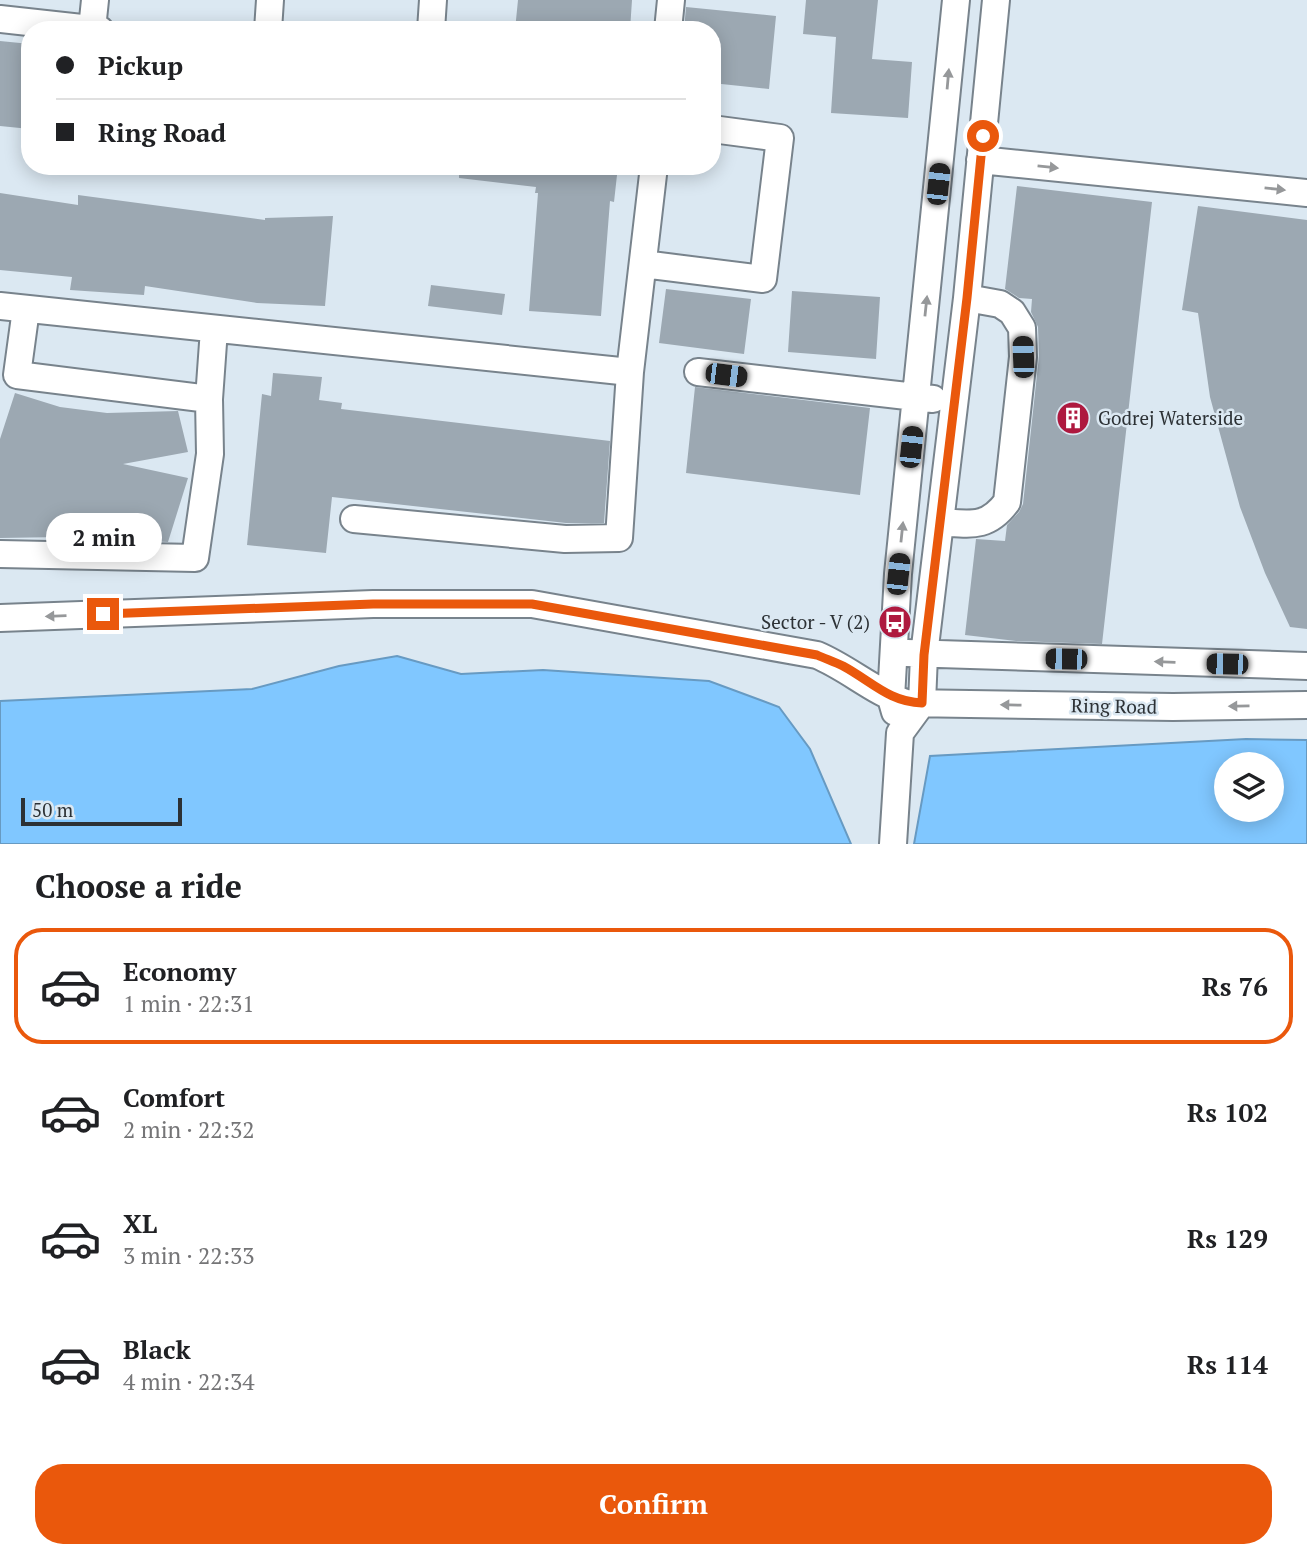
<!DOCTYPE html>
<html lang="en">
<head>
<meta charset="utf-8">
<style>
	body { margin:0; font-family:"PT Serif",serif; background:#f2f2f2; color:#202124; height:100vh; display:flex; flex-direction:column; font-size:26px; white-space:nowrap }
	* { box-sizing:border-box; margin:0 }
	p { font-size:23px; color:#757577 }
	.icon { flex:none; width:38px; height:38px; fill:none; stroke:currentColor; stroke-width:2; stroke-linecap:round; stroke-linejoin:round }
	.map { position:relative; height:844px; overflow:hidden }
	.side { display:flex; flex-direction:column; background:#fff; flex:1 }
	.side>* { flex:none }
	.top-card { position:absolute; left:21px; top:21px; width:700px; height:154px; border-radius:28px; box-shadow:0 4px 18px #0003; display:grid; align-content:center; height:154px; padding:0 35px; background:#fff }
	.buttons { position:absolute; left:1214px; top:752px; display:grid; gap:14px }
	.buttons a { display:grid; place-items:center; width:70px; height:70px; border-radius:50%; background:#fff; box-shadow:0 4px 18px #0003; font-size:35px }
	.scale { position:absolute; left:21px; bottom:18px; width:161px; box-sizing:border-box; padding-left:7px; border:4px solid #2c3135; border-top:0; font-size:19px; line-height:24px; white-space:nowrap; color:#2c3135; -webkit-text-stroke:5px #dbe8f2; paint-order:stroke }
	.end { position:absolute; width:32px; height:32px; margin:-16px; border:9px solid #ea580c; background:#fff; box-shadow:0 0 0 4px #fff }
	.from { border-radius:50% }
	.bubble { position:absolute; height:49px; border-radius:24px; background:#fff; box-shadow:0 4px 18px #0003; font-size:23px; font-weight:700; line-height:49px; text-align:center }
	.car { position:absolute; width:21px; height:42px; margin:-21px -10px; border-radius:9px; box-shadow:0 0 5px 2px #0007; background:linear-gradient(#222 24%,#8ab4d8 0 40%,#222 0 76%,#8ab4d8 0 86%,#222 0) }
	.top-card b { display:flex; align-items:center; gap:24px; height:66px; font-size:26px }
	.top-card b+b { border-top:2px solid #e0e0e0 }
	.top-card i { width:18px; height:18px; background:#202124 }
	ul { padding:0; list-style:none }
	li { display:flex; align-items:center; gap:21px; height:116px; margin:0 14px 10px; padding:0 21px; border:4px solid transparent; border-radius:28px }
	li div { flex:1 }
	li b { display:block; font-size:26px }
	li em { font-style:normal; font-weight:700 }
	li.on { border-color:#ea580c }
	li>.icon { width:63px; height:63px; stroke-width:1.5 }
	h2 { padding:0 35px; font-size:32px; line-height:84px }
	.primary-button { display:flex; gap:14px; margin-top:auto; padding:14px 35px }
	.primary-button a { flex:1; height:80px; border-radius:28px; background:#ea580c; color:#fff; font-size:28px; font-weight:700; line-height:80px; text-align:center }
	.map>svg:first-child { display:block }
	.water { fill:#80c7ff; stroke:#679ac2; stroke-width:2; fill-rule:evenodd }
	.building { fill:#9ca8b2 }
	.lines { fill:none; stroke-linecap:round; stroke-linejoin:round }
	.minor-casing { stroke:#78838c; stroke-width:30 }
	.minor { stroke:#fff; stroke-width:26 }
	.oneway { fill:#96989a }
	.route { stroke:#ea580c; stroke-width:9 }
	.labels { text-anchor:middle; stroke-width:5; stroke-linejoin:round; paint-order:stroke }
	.poi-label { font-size:19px; fill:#2c3135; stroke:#dbe8f2; text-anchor:start }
	.street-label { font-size:19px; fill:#2c3135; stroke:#dbe8f2 }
</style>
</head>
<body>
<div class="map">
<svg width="1307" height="844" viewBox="0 0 1307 844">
	<rect width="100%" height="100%" fill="#dbe8f2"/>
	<path class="water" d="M 397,656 L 461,674 L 543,670 L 709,681 L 779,707 L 810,749 L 851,844 L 0,844 L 0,701 L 252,689 L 339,666 Z
		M 1246,739 L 1307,740 L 1307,844 L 914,844 L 930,756 ZM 1227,765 L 1272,765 L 1272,810 L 1227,810 Z"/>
	<path class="building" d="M 518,0 L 632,0 L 630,30 L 515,30 Z
		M 806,0 L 878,0 L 872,59 L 912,62 L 908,118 L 831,113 L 836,37 L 803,34 Z
		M 686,7 L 776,16 L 769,89 L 712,83 L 712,30 L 684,30 Z
		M 0,41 L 30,44 L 30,129 L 0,126 Z
		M 459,166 L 618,166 L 614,202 L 610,201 L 601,316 L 529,311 L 538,193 L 535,193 L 536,187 L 459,178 Z
		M 1017,186 L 1152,202 L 1102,644 L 1016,641 L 965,635 L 976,539 L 1005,541 L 1007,525 L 1019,512 L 1023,504 L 1039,356 L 1038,327 L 1031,312 L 1032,299 L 1019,298 L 1005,289 Z
		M 0,193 L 78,205 L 78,195 L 265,220 L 265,218 L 333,216 L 325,306 L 257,303 L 145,286 L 144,295 L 70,290 L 72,277 L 0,270 Z
		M 1198,206 L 1307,220 L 1307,629 L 1290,627 L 1265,573 L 1240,507 L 1210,397 L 1198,313 L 1182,310 Z
		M 431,285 L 505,294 L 502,315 L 428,306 Z
		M 666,289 L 751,299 L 744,354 L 659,343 Z
		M 792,291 L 880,297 L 876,359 L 788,352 Z
		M 273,373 L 322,377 L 319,400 L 342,403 L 341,409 L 610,441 L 604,523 L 566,523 L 332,497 L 326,553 L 247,545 L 262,394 L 271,396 Z
		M 695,387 L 870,408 L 860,495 L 686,473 Z
		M 15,393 L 60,407 L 107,413 L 178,411 L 188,452 L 123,464 L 188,478 L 168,542 L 61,537 L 0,538 L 0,439 Z"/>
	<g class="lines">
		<defs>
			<path id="minor" d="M 0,19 L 100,30
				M 92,29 L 95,0
				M 268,30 L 270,0
				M 431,30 L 433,0
				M 668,30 L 671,0
				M 980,160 L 1307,193
				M 643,264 L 763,279 L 780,138 L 712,129
				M 0,306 L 630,372
				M 26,309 L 17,375 L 209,399
				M 698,372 L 933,399
				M 354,519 L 565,539 L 619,538 L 630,372 L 654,166
				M 940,522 C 970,524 987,529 1007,502 L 1023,357 L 1022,328 L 1012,312 L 1000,304 L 967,298
				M 0,554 L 195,558 L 210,454 L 209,399 L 214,329
				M 0,618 L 373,604 L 532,604 L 817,655 C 848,668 874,692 906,703 L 1173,707 L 1307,705
				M 907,653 L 1307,666
				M 895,712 L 891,698 L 898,574 L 956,0
				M 893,844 L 900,733 L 922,703 L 924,655 L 967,298 L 996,0"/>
		</defs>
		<use href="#minor" class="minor-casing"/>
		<use href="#minor" class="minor"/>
	</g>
	<defs><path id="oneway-solid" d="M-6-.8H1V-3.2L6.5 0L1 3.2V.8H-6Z" transform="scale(1.75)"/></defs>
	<g class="oneway">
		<use href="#oneway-solid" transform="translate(948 79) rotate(-85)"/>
		<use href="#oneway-solid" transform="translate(1048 167) rotate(6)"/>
		<use href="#oneway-solid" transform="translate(1275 189) rotate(6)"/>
		<use href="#oneway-solid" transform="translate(926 306) rotate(-84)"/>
		<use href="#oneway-solid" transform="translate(902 532) rotate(-84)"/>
		<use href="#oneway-solid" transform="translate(56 616) rotate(178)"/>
		<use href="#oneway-solid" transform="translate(1165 662) rotate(-178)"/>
		<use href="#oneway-solid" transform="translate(1011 705) rotate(-179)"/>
		<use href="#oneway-solid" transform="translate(1239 706) rotate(179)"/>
	</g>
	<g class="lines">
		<path class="route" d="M 103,614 L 373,604 L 532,604 L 817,655 C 826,659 835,662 843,666 C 871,681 889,702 922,703 L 924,655 L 967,298 L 983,136"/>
	</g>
	<defs>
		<symbol id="building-disc" viewBox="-11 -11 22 22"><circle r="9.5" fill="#ae193f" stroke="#dbe8f2"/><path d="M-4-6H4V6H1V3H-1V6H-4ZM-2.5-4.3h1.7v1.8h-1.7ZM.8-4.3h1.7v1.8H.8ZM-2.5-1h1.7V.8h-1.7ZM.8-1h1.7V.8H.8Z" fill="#fff"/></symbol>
		<symbol id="bus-disc" viewBox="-11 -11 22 22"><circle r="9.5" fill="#ae193f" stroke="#dbe8f2"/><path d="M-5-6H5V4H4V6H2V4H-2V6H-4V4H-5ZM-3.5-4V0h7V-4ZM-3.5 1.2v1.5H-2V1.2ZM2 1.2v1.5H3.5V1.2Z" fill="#fff"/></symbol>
	</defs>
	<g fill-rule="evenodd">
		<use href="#building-disc" x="1054" y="399" width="38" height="38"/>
		<use href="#bus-disc" x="876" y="603" width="38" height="38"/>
	</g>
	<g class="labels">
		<g class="poi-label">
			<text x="1098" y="425">Godrej Waterside</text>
			<text x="870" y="629" text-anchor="end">Sector - V (2)</text>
		</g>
		<g class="street-label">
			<text transform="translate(1114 706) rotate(1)" y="7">Ring Road</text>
		</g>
	</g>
</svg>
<div class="buttons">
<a><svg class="icon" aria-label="layers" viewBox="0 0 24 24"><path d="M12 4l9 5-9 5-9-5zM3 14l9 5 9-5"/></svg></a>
</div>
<div class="scale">50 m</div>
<i class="end from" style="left:983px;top:136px"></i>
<i class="end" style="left:103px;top:614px"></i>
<div class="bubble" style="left:46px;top:513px;width:116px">2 min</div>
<i class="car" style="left:938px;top:184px;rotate:6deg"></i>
<i class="car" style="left:1023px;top:357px;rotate:358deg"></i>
<i class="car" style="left:726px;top:375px;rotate:97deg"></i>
<i class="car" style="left:911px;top:447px;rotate:6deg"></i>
<i class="car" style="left:898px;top:574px;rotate:6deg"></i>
<i class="car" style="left:1066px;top:659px;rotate:271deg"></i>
<i class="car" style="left:1227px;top:664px;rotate:271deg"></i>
<div class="top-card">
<b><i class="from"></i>Pickup</b>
<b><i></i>Ring Road</b>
</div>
</div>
<section class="side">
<h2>Choose a ride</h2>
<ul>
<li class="on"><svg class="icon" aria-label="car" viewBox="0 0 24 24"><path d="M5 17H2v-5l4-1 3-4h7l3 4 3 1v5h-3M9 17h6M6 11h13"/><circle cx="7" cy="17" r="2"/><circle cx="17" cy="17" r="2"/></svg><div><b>Economy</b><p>1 min · 22:31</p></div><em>Rs 76</em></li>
<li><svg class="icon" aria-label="car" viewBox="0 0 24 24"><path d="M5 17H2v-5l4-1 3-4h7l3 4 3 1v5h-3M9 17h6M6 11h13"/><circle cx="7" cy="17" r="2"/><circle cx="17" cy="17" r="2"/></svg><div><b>Comfort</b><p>2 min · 22:32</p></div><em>Rs 102</em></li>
<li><svg class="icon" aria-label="car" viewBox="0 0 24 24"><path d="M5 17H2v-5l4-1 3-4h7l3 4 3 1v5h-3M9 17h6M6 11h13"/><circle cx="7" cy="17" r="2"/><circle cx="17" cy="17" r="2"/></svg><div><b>XL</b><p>3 min · 22:33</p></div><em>Rs 129</em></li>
<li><svg class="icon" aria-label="car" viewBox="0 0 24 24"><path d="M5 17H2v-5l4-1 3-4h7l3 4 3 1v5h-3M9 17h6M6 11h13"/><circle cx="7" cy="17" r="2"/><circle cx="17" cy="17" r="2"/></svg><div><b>Black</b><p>4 min · 22:34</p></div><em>Rs 114</em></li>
</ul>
<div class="primary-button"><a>Confirm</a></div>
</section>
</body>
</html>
